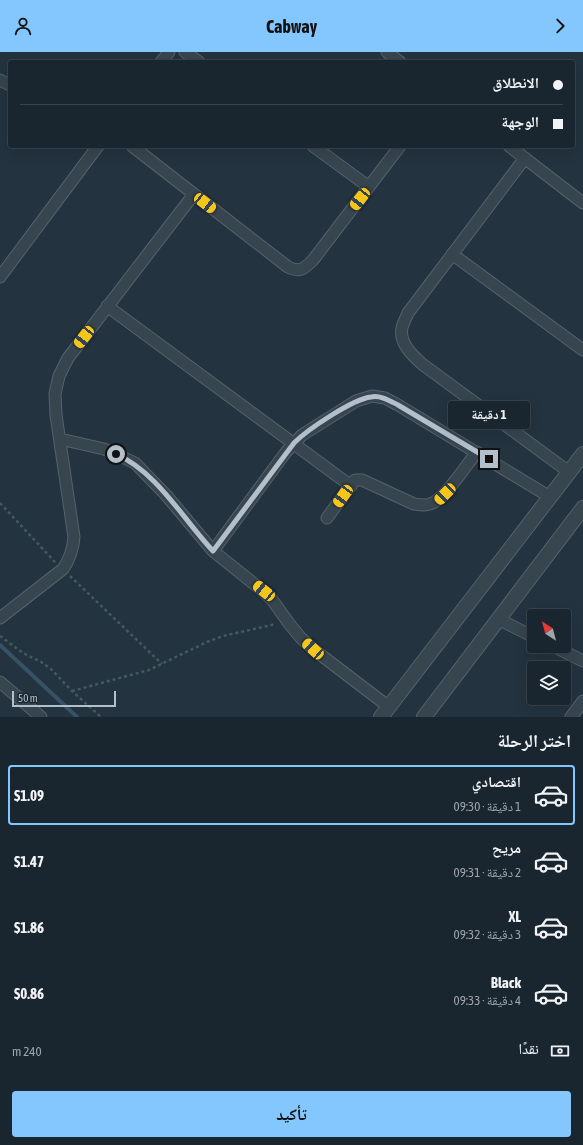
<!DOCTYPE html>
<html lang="ar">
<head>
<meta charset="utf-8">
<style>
	body { margin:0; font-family:"Asap Condensed","Noto Naskh Arabic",sans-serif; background:#232e37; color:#f1f3f6; direction:rtl; height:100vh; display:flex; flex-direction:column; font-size:15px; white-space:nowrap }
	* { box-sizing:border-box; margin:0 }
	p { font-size:13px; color:#9fa5aa }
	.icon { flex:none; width:22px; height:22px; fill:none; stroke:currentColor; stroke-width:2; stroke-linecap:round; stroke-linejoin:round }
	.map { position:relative; height:665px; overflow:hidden; direction:ltr }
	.details { display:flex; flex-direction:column; background:#1a262f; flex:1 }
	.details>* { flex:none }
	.top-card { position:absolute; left:8px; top:8px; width:567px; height:88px; border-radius:4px; box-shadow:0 4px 16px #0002,0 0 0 1px #38434b; direction:rtl; display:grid; align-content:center; height:88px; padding:0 12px; background:#1a262f }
	.needle { width:26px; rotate:324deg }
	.tools { position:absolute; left:527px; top:557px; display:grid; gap:8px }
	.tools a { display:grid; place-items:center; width:44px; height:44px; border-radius:4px; background:#1a262f; box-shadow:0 4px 16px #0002,0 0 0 1px #38434b; font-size:20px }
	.scale { position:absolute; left:12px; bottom:10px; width:104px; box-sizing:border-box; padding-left:4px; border:2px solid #b3bfca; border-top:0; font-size:11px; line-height:14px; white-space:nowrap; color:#b3bfca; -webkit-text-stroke:3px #1c2a34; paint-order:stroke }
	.end { position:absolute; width:18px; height:18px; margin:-9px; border:5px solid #b3bfca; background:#111; box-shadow:0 0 0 2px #111 }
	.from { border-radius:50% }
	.bubble { position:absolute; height:28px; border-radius:4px; background:#1a262f; box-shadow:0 4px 16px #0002,0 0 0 1px #38434b; font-size:13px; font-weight:700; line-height:28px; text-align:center; direction:rtl }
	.car { position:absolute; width:12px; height:24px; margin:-12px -6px; border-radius:5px; box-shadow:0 0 3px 1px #0007; background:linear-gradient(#f5c518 24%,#345 0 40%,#f5c518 0 76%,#345 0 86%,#f5c518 0) }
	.top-card b { display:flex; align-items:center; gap:14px; height:38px; font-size:15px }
	.top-card b+b { border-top:1px solid #38434b }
	.top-card i { width:10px; height:10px; background:#f1f3f6 }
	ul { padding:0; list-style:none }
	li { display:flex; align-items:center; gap:12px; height:60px; margin:0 8px 6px; padding:0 4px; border:2px solid transparent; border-radius:4px }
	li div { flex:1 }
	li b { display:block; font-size:15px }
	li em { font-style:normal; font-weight:700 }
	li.current { border-color:#84c6fe }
	li>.icon { width:36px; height:36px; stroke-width:1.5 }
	h2 { padding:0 12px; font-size:18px; line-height:48px }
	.pay { display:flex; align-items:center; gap:10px; height:44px; padding:0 12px; font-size:15px }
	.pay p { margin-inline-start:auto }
	.primary-button { display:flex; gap:8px; margin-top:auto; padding:8px 12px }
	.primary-button a { flex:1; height:46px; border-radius:4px; background:#84c6fe; color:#111; font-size:16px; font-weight:700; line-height:46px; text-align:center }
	header { display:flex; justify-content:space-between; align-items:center; height:52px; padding:0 12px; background:#84c6fe; color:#111; font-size:18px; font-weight:700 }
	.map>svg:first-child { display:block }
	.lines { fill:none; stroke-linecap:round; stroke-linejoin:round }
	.stream { stroke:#355267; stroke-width:4 }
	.minor-casing { stroke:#55626d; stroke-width:13 }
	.tertiary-casing { stroke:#55626d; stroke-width:16 }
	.path { stroke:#435c5b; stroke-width:2.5; stroke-dasharray:3 3; stroke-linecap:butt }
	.minor { stroke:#37454f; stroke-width:11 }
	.tertiary { stroke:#37454f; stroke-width:14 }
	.route { stroke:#b3bfca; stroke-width:5 }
</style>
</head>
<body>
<header><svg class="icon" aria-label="forward" viewBox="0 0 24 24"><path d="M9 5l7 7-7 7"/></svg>Cabway<svg class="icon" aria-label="person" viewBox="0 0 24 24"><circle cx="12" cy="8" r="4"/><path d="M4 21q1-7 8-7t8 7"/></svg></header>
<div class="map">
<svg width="583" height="665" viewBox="0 0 583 665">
	<rect width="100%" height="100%" fill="#23333f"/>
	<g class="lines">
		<path class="stream" d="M 0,593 L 77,665"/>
		<defs>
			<path id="minor" d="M 185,0 L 199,10
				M 387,0 L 400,10
				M 161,10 L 169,0
				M 0,28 L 10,33
				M 132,94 L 288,215 C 300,221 304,217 313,208 L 400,94
				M 313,94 L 369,135
				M 509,94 L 583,151
				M 525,106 L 408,261 C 406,266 403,271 402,276 C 399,291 412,303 422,312 L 569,420
				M 452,202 L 583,298
				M 0,225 L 98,94
				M 107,254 L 351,434
				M 60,387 L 104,397 L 116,402 L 135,411 L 166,443 L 213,499 L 263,539 L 273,549 L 288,570 L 300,585 L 313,597 L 389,655
				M 327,466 L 353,430 L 355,428 L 362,428 L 414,452 C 420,453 425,454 430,452 C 444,448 467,412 477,400
				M 213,499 L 286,400 L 302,383 L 356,349 L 372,344 L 385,346 L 398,353 L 550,445
				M 0,566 L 63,517 C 70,507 73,498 74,485 L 56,363 L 55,342 L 59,324 L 68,306 L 194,142
				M 498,567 L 534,585
				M 553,594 L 583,609
				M 0,630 L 41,665
				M 571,665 L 583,649"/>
			<path id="tertiary" d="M 381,665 L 583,402
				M 424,665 L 583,456"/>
		</defs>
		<use href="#minor" class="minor-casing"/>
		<use href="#tertiary" class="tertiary-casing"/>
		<path class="path" d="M 0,451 L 55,510
			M 70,524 L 162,612
			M 0,584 L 23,601 L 41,610 L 51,617 L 72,639 L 101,665
			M 72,639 L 149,618 L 207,590 L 223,584 L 276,572"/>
		<use href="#minor" class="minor"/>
		<use href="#tertiary" class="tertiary"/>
	</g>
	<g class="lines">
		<path class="route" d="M 116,402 C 158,421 182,466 213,499 L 294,391 C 308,377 353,347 371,345 C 381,343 390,349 398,353 L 489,407"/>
	</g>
</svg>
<div class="tools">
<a><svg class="needle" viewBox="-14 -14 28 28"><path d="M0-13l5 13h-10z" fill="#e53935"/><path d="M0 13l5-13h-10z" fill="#9fa5aa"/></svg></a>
<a><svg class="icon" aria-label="layers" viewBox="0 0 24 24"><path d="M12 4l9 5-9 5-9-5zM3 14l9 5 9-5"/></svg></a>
</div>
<div class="scale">50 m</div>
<i class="end from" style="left:116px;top:402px"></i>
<i class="end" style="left:489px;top:407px"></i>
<div class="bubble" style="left:448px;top:349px;width:82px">1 دقيقة</div>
<i class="car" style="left:360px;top:147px;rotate:218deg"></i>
<i class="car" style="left:205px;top:151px;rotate:128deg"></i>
<i class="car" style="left:84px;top:285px;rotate:218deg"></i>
<i class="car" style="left:445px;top:442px;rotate:225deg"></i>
<i class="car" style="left:343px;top:444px;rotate:216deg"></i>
<i class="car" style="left:264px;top:539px;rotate:309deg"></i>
<i class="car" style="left:313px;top:597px;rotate:312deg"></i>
<div class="top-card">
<b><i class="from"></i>الانطلاق</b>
<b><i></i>الوجهة</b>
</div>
</div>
<section class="details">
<h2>اختر الرحلة</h2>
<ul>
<li class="current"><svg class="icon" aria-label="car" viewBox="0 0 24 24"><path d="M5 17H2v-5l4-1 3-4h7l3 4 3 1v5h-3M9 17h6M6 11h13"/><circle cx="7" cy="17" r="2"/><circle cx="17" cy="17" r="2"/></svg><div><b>اقتصادي</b><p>1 دقيقة · 09:30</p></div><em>$1.09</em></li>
<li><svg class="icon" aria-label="car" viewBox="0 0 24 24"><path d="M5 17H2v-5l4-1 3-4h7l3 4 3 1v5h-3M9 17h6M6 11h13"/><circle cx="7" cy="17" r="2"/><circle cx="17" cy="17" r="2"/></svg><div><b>مريح</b><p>2 دقيقة · 09:31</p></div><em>$1.47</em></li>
<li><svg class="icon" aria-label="car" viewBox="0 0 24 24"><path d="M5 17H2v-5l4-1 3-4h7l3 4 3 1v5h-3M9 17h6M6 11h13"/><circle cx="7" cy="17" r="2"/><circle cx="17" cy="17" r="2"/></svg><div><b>XL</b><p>3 دقيقة · 09:32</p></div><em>$1.86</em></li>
<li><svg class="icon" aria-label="car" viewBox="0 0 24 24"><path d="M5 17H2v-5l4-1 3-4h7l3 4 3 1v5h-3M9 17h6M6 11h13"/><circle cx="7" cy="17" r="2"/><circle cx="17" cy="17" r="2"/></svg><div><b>Black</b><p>4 دقيقة · 09:33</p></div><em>$0.86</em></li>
</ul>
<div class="pay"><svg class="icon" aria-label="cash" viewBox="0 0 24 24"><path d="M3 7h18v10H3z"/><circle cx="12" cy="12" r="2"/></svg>نقدًا<p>240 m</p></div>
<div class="primary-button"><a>تأكيد</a></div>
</section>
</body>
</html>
